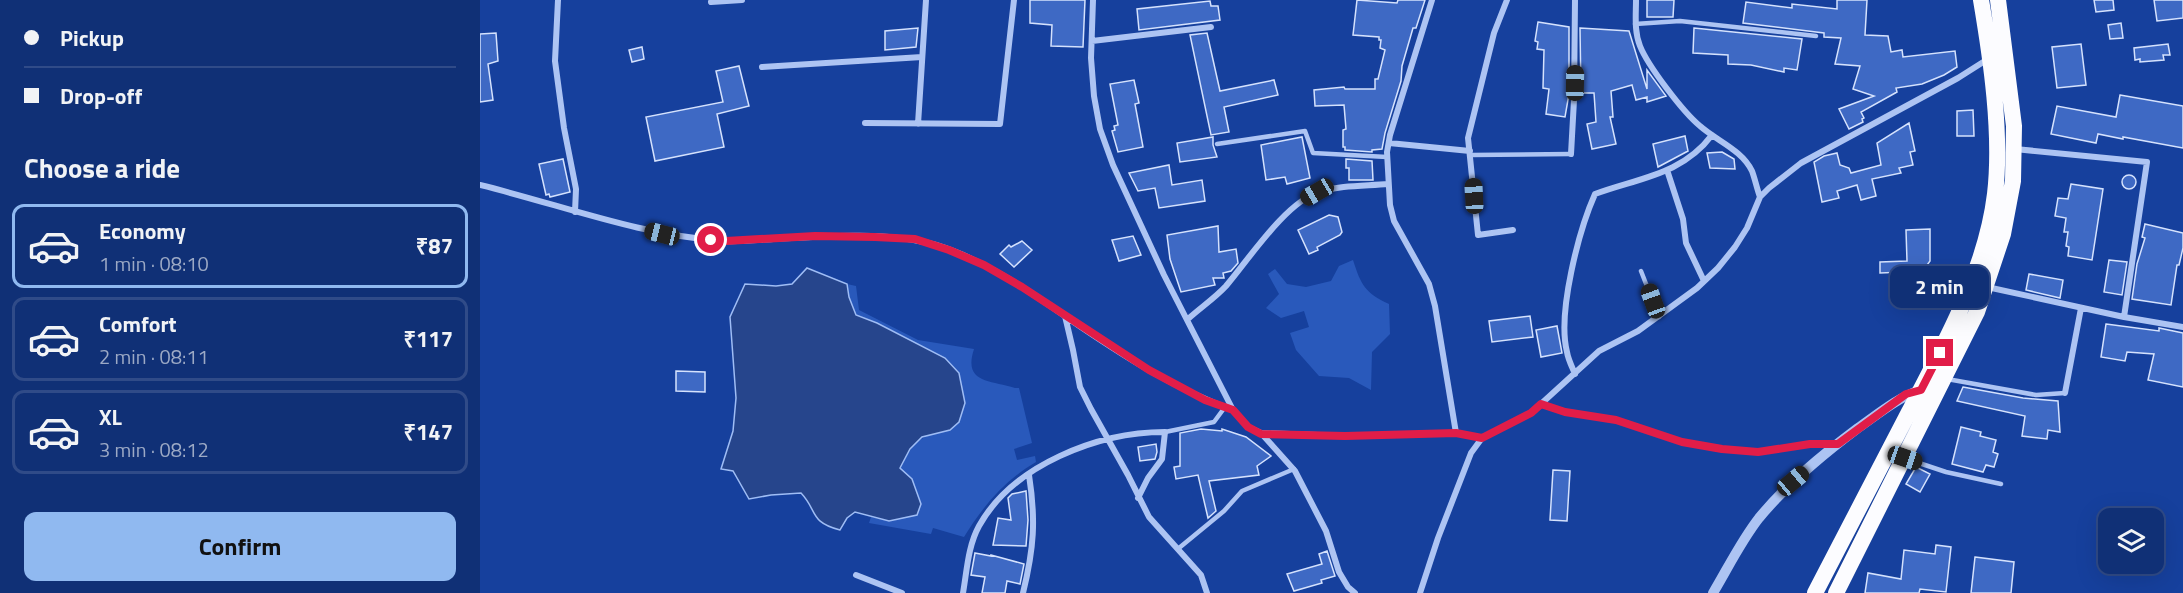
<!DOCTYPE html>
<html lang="en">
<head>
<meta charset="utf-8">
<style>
	body { margin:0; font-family:"Titillium Web",sans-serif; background:#1e3c7e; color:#f1f3f6; height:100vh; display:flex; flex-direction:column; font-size:22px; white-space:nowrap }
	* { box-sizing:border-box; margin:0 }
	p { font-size:20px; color:#9ca9c5 }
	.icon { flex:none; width:33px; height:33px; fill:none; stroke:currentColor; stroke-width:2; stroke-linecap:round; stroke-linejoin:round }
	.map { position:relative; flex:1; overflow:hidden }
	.sheet { display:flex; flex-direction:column; background:#103076; width:480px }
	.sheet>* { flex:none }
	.banner { display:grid; align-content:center; height:132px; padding:0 24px; background:#103076 }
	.fabs { position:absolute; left:1618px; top:508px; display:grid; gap:12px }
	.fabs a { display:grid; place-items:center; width:66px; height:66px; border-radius:12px; background:#103076; box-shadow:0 6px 24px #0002,0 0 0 2px #304b88; font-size:30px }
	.end { position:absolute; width:27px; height:27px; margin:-14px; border:8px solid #e11d48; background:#fff; box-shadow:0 0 0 3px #fff }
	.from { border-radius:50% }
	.bubble { position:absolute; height:42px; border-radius:12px; background:#103076; box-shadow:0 6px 24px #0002,0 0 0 2px #304b88; font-size:20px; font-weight:700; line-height:42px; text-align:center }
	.car { position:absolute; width:18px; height:36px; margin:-18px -9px; border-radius:8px; box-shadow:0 0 4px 2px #0007; background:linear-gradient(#222 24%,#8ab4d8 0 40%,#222 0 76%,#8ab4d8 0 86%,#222 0) }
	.banner b { display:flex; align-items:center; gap:21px; height:57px; font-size:22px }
	.banner b+b { border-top:2px solid #304b88 }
	.banner i { width:15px; height:15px; background:#f1f3f6 }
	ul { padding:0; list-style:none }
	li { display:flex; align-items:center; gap:18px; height:84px; margin:0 12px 9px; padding:0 12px; border:3px solid #304b88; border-radius:12px }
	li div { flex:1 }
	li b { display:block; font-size:22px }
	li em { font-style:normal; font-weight:700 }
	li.active { border-color:#90b9f0 }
	li>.icon { width:54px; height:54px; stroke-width:1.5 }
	h2 { padding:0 24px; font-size:27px; line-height:72px }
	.button { display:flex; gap:12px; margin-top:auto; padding:12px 24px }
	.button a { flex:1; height:69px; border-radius:12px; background:#90b9f0; color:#111; font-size:24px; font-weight:700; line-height:69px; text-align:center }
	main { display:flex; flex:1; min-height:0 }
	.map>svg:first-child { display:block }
	.green { fill:#2959bb }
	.water { fill:#26458c; stroke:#9fbdf5; stroke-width:1.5 }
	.building { fill:#3e69c4; stroke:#d5e2fd; stroke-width:1.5 }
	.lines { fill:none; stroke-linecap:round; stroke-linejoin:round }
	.service { stroke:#adc4f3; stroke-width:4.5 }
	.minor { stroke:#adc4f3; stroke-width:6 }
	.tertiary { stroke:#adc4f3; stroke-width:10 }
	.trunk { stroke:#fcfcff; stroke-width:16 }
	.route { stroke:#e11d48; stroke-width:8 }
</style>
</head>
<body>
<main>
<section class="sheet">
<div class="banner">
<b><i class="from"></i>Pickup</b>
<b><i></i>Drop-off</b>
</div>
<h2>Choose a ride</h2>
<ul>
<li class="active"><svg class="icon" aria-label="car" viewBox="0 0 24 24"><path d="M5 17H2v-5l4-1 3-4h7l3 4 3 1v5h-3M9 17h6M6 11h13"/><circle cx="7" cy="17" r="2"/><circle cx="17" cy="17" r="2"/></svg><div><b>Economy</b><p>1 min · 08:10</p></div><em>₹87</em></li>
<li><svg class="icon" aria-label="car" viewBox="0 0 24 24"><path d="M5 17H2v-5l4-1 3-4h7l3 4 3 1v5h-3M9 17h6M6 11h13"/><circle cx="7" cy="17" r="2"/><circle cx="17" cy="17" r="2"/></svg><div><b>Comfort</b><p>2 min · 08:11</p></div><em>₹117</em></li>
<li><svg class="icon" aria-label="car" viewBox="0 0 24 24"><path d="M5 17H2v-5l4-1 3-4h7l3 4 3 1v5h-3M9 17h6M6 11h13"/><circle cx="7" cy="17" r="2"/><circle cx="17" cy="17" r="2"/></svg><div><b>XL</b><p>3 min · 08:12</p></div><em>₹147</em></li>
</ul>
<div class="button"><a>Confirm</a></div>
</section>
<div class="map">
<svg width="1703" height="593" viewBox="0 0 1703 593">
	<rect width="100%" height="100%" fill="#16409d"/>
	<path class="green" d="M 873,260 C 881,285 885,293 909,304 L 910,334 L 892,352 L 891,390 L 869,378 L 839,376 L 816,350 L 810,333 L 829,327 L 824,311 L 801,318 L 786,308 L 799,294 L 788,274 L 795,269 L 807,284 L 826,287 L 851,281 L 859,266 Z
		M 367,284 L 376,286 L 379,310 L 438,340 L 494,349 C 483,383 509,380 535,388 L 539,388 L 552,443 L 534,449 L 537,460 L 555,456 L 556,462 C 525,480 503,506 484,537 L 453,528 L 451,534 L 389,523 L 391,517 L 409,521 L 435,489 L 432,479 L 420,469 C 436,438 437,438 470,430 L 485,403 L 479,373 L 465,358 L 397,323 L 376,315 L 369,297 Z"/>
	<path class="water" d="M 327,268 L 367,284 L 369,297 L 376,315 L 397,323 L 465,358 L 479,373 L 485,403 L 479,422 L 470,430 L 442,437 L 430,449 L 420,468 L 432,479 L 441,504 L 437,515 L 409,521 L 375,512 L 367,518 L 360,530 C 329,522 338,511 321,493 L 291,495 L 269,499 L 253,471 L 241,469 L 253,431 L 256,398 L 250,317 L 265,284 L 296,286 L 312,284 Z"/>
	<path class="building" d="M 550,0 L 605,0 L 603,47 L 571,46 L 572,25 L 550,23 Z
		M 877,0 L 917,3 L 918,0 L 945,0 L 936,28 L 933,28 L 922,66 L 921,81 L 905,133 L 902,149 L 892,150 L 892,152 L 865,150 L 865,147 L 863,147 L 863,130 L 866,129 L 864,105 L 835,106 L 834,90 L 864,87 L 865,89 L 895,89 L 895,79 L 898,79 L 905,50 L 900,48 L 901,40 L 899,40 L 899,37 L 873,35 Z
		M 1167,0 L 1194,0 L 1193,17 L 1167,17 Z
		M 1357,0 L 1387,0 L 1385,35 L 1408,36 L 1411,52 L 1422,50 L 1423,57 L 1475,51 L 1477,67 L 1464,75 L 1442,84 L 1416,88 L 1417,92 L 1381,112 L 1384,118 L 1382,119 L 1383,122 L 1369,129 L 1359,109 L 1394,96 L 1373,89 L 1380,66 L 1355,64 L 1361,38 L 1344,37 L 1344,33 L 1336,32 L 1263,23 L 1266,2 L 1312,8 L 1312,4 L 1357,9 Z
		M 1614,0 L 1633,0 L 1634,10 L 1616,12 Z
		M 1674,0 L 1703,0 L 1703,18 L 1677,21 Z
		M 730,1 L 731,6 L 738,6 L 740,20 L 659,30 L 657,9 Z
		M 1058,22 L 1089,27 L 1089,94 L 1085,117 L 1066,114 L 1069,89 L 1063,88 L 1064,50 L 1057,49 L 1058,42 L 1055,41 Z
		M 1641,23 L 1643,38 L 1630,39 L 1628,25 Z
		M 438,28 L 436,47 L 405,50 L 405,31 Z
		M 1100,28 L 1149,31 L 1167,89 L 1167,70 L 1186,96 L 1167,102 L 1167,97 L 1156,100 L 1152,85 L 1131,91 L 1133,117 L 1130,117 L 1136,144 L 1112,149 L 1107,124 L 1116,122 L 1114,93 L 1101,93 Z
		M 1214,28 L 1322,39 L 1317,70 L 1304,68 L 1304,72 L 1271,65 L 1248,64 L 1248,55 L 1213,53 Z
		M 16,33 L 18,61 L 8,64 L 13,100 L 0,102 L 0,34 Z
		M 727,33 L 740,91 L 794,80 L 798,95 L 744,107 L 749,132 L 731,135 L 710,35 Z
		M 1601,44 L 1606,85 L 1577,88 L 1572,47 Z
		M 1688,44 L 1690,55 L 1683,55 L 1684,60 L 1660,62 L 1660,59 L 1655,60 L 1654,48 Z
		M 162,47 L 164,59 L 152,62 L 149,50 Z
		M 259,66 L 269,106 L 237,114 L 244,147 L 175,161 L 166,117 L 243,102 L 236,71 Z
		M 654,80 L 659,103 L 655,104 L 663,147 L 638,152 L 632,131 L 635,130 L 634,126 L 638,125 L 630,84 Z
		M 1640,95 L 1703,106 L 1703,148 L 1643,137 L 1643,139 L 1618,134 L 1616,143 L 1571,134 L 1577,106 L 1636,117 Z
		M 1493,110 L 1494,136 L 1477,136 L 1477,111 Z
		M 1429,123 L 1435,151 L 1430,152 L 1433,165 L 1419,168 L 1421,173 L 1392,179 L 1396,196 L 1381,200 L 1377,185 L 1357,191 L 1359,198 L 1342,202 L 1334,162 L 1344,156 L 1357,153 L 1360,165 L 1369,168 L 1371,173 L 1401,165 L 1397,143 Z
		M 1205,136 L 1208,151 L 1178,167 L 1173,144 Z
		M 733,137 L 733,145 L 737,157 L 700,162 L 697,143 Z
		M 822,137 L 830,178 L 807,184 L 805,177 L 786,180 L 781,145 Z
		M 1242,152 L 1254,159 L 1255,169 L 1230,168 L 1227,153 Z
		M 83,159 L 90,192 L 70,197 L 69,194 L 66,195 L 59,164 Z
		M 866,159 L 892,161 L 893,180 L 869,180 L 869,168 L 866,168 Z
		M 689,165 L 692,185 L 722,180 L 725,201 L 679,208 L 675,188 L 658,191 L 649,173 Z
		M1642 182a7 7 0 1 1 14 0a7 7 0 1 1-14 0Z
		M 1591,184 L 1623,189 L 1612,260 L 1588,256 L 1589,247 L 1586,246 L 1588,232 L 1584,232 L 1586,218 L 1575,216 L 1578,198 L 1588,199 Z
		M 849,215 L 858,217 L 862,232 L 860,235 L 837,247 L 838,250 L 829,254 L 818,230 Z
		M 1665,224 L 1703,233 L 1703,248 L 1699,265 L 1697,265 L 1691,305 L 1652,299 L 1657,264 L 1665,238 L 1662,237 Z
		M 738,226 L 739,252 L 756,249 L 758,263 L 751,271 L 743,273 L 744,278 L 733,278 L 735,285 L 701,292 L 690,259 L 687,235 Z
		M 1450,229 L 1450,261 L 1445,268 L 1424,276 L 1424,272 L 1400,273 L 1400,262 L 1427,261 L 1426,230 Z
		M 653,236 L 661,255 L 639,261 L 632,240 Z
		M 542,241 L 552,250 L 534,267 L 520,254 L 529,245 L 531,247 Z
		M 1629,260 L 1647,262 L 1642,295 L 1624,292 Z
		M 1549,274 L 1583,280 L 1580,298 L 1546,290 Z
		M 1424,287 L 1455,287 L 1455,301 L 1425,302 Z
		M 1050,316 L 1053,337 L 1012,342 L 1009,321 Z
		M 1626,324 L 1679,331 L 1679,328 L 1703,333 L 1703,387 L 1668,380 L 1674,354 L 1647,352 L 1645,361 L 1621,357 Z
		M 1077,326 L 1082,353 L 1061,357 L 1056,330 Z
		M 196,371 L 225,372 L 225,392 L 196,391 Z
		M 1483,387 L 1543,398 L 1578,401 L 1580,432 L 1568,430 L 1567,439 L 1542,436 L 1545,416 L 1477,401 Z
		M 1481,427 L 1501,432 L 1500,436 L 1516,440 L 1513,452 L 1518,454 L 1514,467 L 1506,465 L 1503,472 L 1472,464 Z
		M 721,429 L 742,431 L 742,429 L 766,437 L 791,456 L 777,466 L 779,475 L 729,481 L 736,511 L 728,518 L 718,475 L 696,479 L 694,467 L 700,466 L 700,433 Z
		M 676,444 L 677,452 L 675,459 L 660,461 L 658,447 Z
		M 1436,467 L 1450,474 L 1440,492 L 1426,484 Z
		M 1073,470 L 1090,471 L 1087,521 L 1070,520 Z
		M 546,491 L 548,520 L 546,546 L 513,545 L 518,518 L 531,520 L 528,498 L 532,494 Z
		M 1456,545 L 1471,547 L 1466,592 L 1440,589 L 1439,593 L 1385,593 L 1388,573 L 1421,579 L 1424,550 L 1455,554 Z
		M 847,551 L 855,576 L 841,580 L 842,583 L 814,591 L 807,574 L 842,564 L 839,554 Z
		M 495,553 L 511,556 L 511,555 L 544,564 L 540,584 L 527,581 L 525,593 L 502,593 L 505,577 L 491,575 Z
		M 1495,557 L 1534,562 L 1531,593 L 1491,593 Z"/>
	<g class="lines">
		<path class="service" d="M 1155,24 L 1200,21 L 1336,36
			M 737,144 L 825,131 L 833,153 L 907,157
			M 991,155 L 1091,154
			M 1161,271 L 1179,317
			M 1467,379 L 1556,395 L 1585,393
			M 685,432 L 734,422 L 745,407
			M 1427,459 L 1466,472 L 1521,484
			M 699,548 L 744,511 L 762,491 L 814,469"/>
		<path class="minor" d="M 78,0 L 75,61 L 84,128 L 96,189 L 95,212
			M 613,0 L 611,58 L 614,96 L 620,129 L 633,165 L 684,275 L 753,410 L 768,427 L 781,433 L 815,471 L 846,531 L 859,572 L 868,587 L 875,593
			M 952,0 L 910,135 L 907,152 L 910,205 L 914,221 L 949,284 L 955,306 L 976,433
			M 1027,0 L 1014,33 L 988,138 L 998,235 L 1033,230
			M 1156,0 C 1156,15 1154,31 1160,46 C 1168,66 1203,112 1220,126 C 1237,141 1262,150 1272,171 C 1275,179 1277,189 1280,197
			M 231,2 L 262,0
			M 612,41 L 731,27
			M 282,67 L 442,57
			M 385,123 L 520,124 L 534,0
			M 438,124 L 446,0
			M 909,143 L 990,151
			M 1535,149 L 1667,162 L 1644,317 L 1703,327
			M 1091,154 L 1094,100 L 1095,0
			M 1187,170 L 1203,219 L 1206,243 L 1224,281
			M 0,185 C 82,205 158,235 243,241 C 259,242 277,240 293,239 C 342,236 409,231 456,245 C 508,261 553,294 598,325 C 647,358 697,390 753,410
			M 1507,287 L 1644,317
			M 585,316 L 593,350 L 600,387 L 611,409 L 648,475 L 669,517 L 721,575 L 727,593
			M 708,319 C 720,308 735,298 746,286 C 769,259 806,202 839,192 C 861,185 885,186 908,184
			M 1095,374 C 1092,367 1088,359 1087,352 C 1077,313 1099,230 1115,194 C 1158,178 1202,175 1232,135
			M 1585,393 L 1601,308
			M 1061,404 L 1085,412 L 1136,420 L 1202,442 L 1242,449 L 1278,452 L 1330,444 L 1357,444
			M 781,433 L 865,436 L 976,433 L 1002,438
			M 376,575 L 422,593
			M 483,593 C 487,570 488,546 499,526 C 533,465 618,432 685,432 L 682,459 L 668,478 L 658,498
			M 543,593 C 554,548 556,520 549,475
			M 940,593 L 958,538 L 991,453 L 1002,438 L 1051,413 L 1119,351 L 1158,331 L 1217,288 L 1238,268 L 1255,247 L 1267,228 L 1280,197 L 1289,188 L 1321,163 L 1478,78 L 1508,59"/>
		<path class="tertiary" d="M 1233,593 C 1248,568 1261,541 1279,518 C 1308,483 1342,455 1378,428 C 1398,414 1418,397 1441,390"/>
		<path class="trunk" d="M 1335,593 C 1366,533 1398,472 1429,412 C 1464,345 1506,270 1515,194 C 1522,134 1511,59 1501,0
			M 1356,593 L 1497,312 L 1523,234 L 1533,181 L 1534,126 L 1518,0"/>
	</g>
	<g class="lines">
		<path class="route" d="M 231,240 L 246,241 L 335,236 L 395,237 L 435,239 L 469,250 L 504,265 L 542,287 L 669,370 L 725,400 L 753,410 L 768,427 L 781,434 L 865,436 L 976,433 L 1002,438 L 1051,413 L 1061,404 L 1085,412 L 1136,420 L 1202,442 L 1242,449 L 1278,452 L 1330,444 L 1358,444 L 1426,394 L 1441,390 L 1460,353"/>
	</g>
</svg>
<div class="fabs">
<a><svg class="icon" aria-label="layers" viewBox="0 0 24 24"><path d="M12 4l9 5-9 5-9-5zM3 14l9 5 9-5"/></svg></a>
</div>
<i class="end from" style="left:231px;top:240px"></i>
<i class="end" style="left:1460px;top:353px"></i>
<div class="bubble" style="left:1410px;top:266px;width:99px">2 min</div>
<i class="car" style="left:1095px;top:83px;rotate:1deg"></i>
<i class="car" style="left:837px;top:192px;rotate:240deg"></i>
<i class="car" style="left:994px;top:196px;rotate:357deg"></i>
<i class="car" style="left:182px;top:234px;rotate:284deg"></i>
<i class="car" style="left:1173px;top:301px;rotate:340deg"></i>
<i class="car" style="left:1425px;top:458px;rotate:109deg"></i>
<i class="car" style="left:1313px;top:481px;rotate:50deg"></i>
</div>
</main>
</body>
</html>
